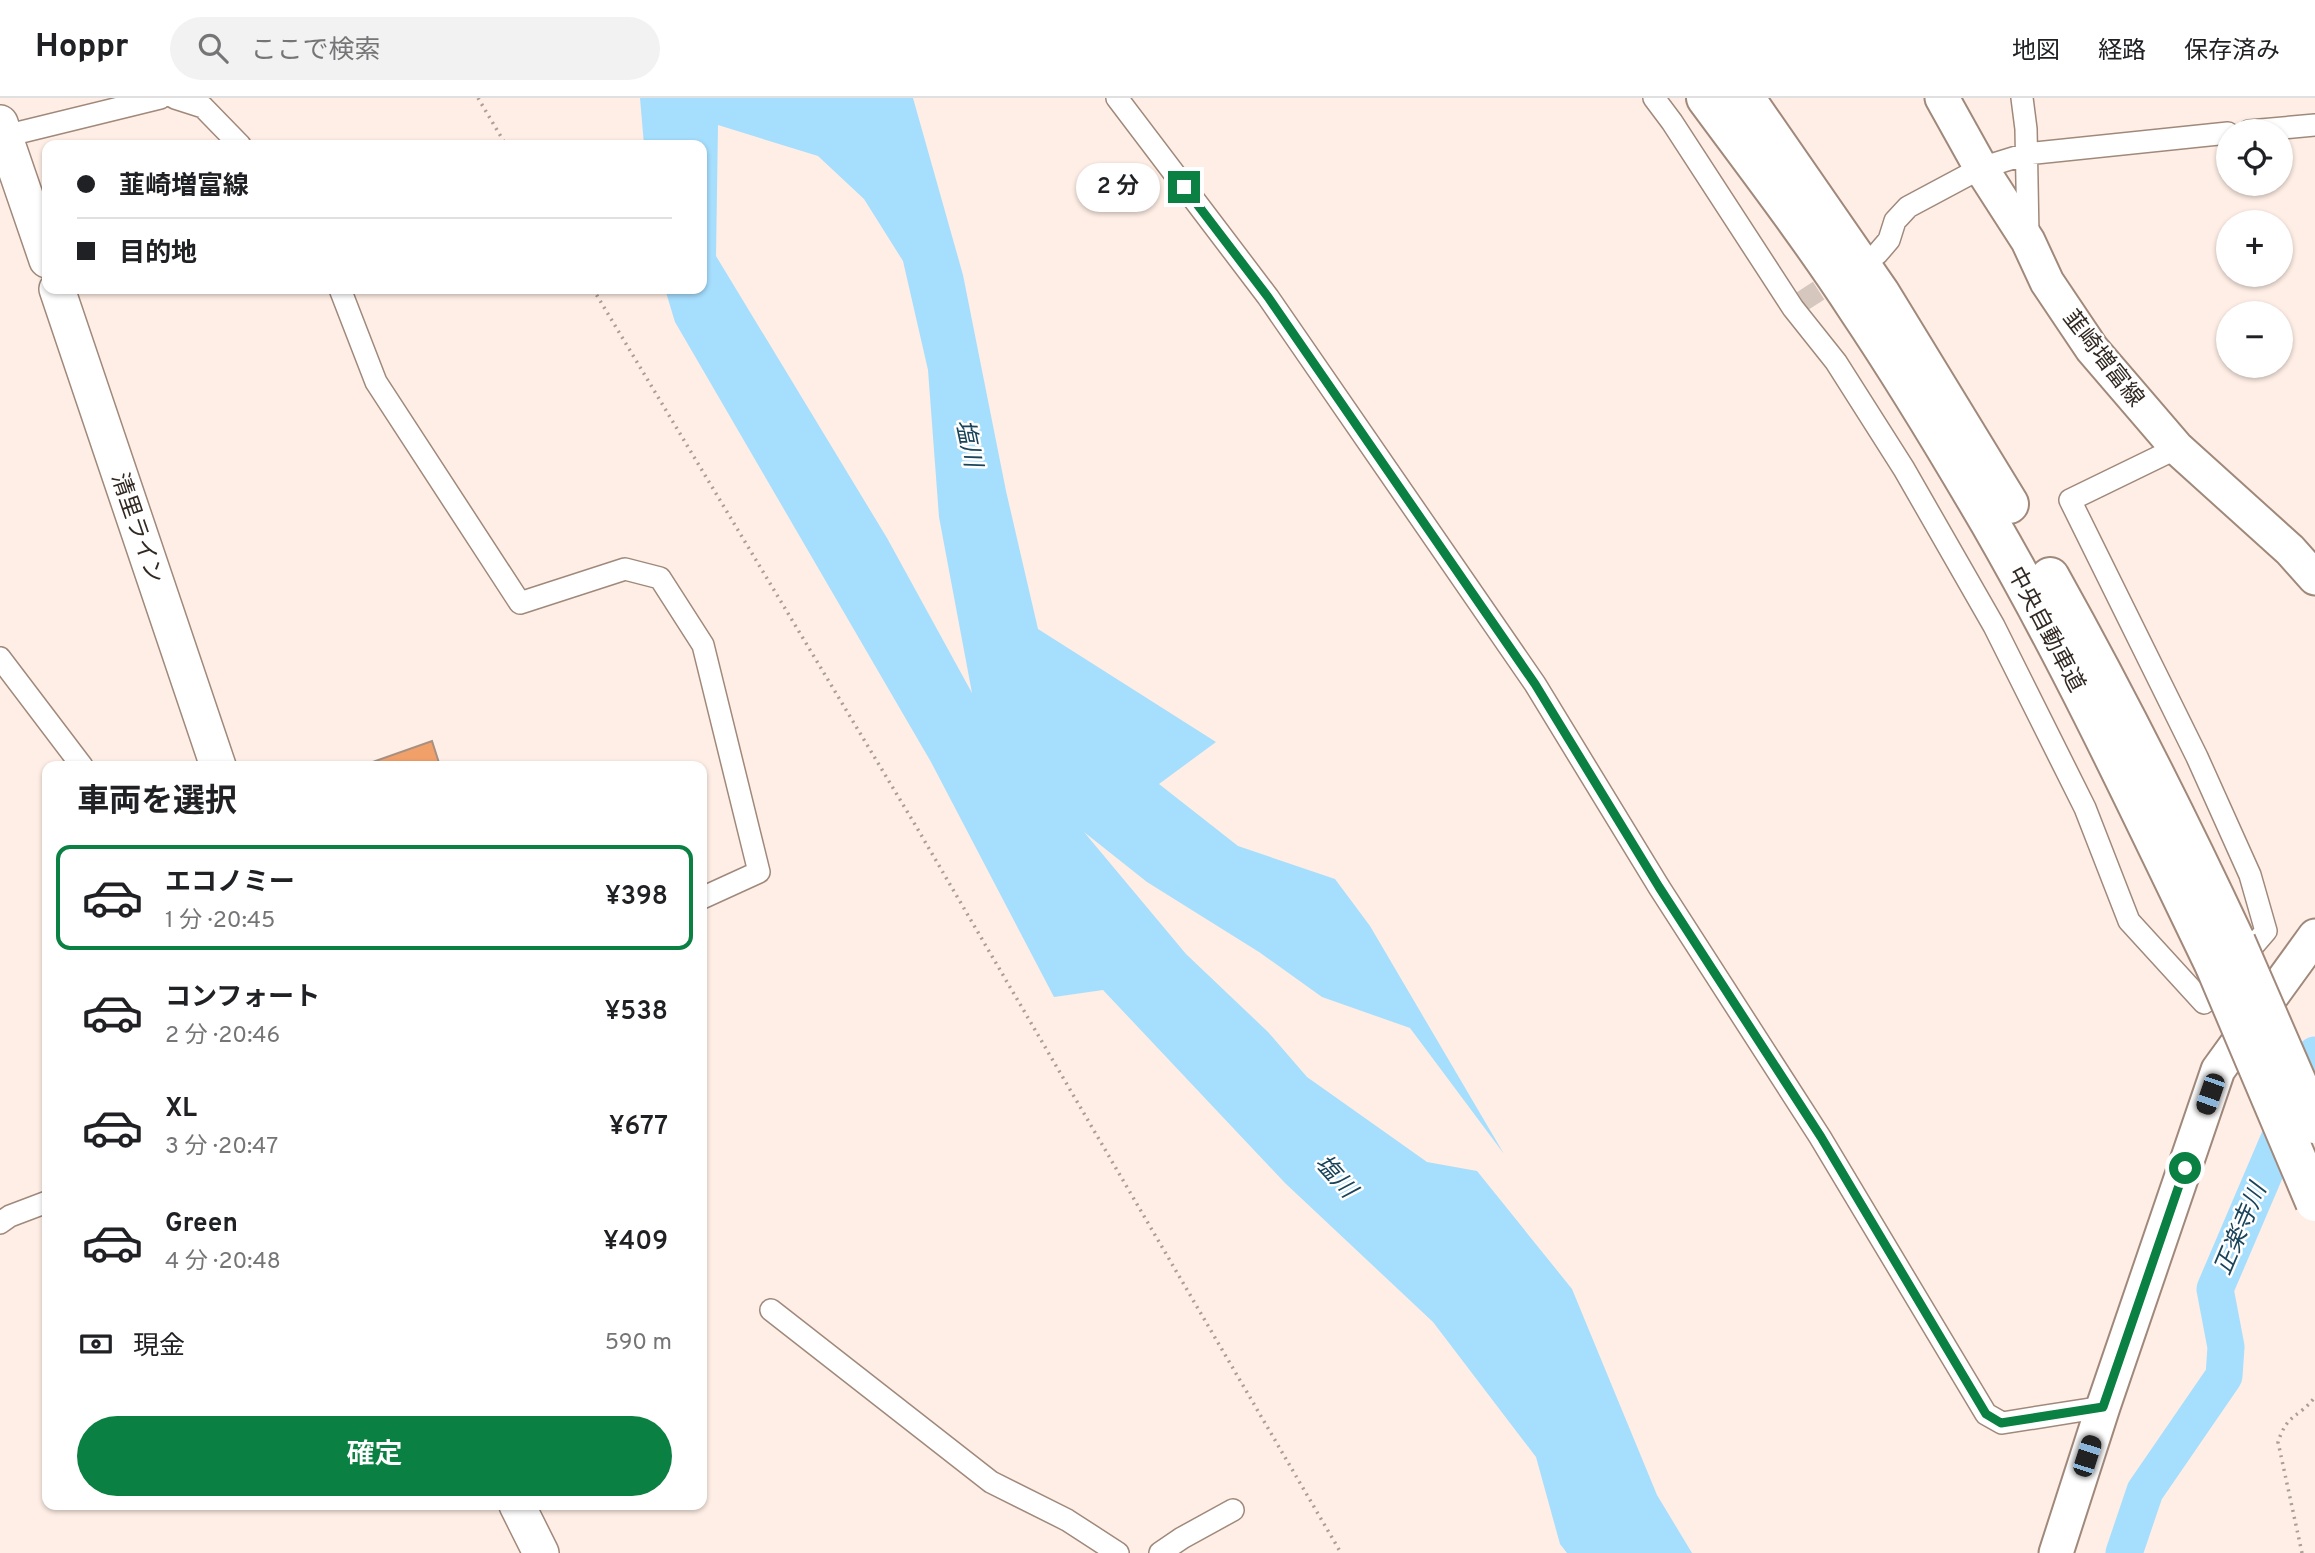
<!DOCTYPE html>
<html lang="ja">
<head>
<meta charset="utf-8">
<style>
	body { margin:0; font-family:Overpass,"Noto Sans JP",sans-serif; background:#f2f2f2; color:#202124; height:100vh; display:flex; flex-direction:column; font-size:26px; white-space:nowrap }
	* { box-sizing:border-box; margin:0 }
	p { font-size:23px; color:#757577 }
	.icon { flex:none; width:38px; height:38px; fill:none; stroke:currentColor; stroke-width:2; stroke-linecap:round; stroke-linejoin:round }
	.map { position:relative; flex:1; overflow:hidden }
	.sheet { position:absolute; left:42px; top:663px; width:665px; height:749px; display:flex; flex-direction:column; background:#fff; border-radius:14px; box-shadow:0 2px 5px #0004 }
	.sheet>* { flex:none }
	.hud { position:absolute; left:42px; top:42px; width:665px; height:154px; border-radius:14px; box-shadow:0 2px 5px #0004; display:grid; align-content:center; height:154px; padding:0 35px; background:#fff }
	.fabs { position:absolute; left:2216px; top:21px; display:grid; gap:14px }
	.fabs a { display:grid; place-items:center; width:77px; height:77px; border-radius:50%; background:#fff; box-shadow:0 2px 5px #0004; font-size:35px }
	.end { position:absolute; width:32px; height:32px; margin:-16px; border:9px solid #0b8043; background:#fff; box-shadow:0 0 0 4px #fff }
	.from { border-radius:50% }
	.bubble { position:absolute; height:49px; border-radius:24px; background:#fff; box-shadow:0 2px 5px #0004; font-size:23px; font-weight:600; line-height:49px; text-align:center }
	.car { position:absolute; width:21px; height:42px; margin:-21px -10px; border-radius:9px; box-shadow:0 0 5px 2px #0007; background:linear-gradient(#222 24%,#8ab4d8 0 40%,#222 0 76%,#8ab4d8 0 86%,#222 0) }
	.hud b { display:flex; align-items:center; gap:24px; height:66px; font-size:26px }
	.hud b+b { border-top:2px solid #e0e0e0 }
	.hud i { width:18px; height:18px; background:#202124 }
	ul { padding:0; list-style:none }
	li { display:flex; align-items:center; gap:21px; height:105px; margin:0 14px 10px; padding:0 21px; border:4px solid transparent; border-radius:14px }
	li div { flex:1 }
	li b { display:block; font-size:26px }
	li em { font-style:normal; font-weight:600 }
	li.on { border-color:#0b8043 }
	li>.icon { width:63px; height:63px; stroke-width:1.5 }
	h2 { padding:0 35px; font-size:32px; line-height:84px }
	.pay { display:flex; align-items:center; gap:18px; height:77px; padding:0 35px; font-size:26px }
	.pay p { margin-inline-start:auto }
	.cta { display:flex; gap:14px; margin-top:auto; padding:14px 35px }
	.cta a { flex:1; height:80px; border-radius:42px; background:#0b8043; color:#fff; font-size:28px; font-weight:600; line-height:80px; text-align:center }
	header { display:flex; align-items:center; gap:42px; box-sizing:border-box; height:98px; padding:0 35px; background:#fff; border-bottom:2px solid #e0e0e0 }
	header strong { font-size:33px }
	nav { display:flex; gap:38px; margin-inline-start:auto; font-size:24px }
	.search { width:490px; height:63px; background:#f2f2f2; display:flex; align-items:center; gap:18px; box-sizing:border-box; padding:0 24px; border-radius:38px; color:#757577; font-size:26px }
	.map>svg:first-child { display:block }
	.water { fill:#a6defe; fill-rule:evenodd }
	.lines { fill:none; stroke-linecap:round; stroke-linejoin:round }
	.river { stroke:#a6defe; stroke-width:37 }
	.building { fill:#f2a06a; stroke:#a79081; stroke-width:2 }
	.minor-tunnel { stroke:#d5c7be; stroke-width:21; stroke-dasharray:21 10; stroke-linecap:butt }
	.minor-casing { stroke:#a0897b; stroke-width:24 }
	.primary-casing { stroke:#a0897b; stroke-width:37 }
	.trunk-casing { stroke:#a0897b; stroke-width:38 }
	.motorway-casing { stroke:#a0897b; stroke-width:42 }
	.path { stroke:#ab9e96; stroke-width:3.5; stroke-dasharray:2 5; stroke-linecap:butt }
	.minor { stroke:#fff; stroke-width:21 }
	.primary { stroke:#fff; stroke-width:33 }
	.trunk { stroke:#fff; stroke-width:35 }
	.motorway { stroke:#fff; stroke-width:38 }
	.motorway-bridge-casing { stroke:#a0897b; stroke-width:42; stroke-linecap:butt }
	.motorway-bridge { stroke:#fff; stroke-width:38 }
	.route { stroke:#0b8043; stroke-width:9 }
	.labels { text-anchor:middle; stroke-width:5; stroke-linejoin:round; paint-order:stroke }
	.street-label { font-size:23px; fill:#322923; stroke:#fff }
	.water-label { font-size:24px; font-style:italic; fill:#19445a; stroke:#fff }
</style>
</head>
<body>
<header>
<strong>Hoppr</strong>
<div class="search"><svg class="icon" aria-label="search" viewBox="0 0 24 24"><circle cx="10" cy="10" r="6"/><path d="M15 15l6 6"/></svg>ここで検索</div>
<nav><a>地図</a><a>経路</a><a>保存済み</a></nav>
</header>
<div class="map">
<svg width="2315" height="1455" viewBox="0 0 2315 1455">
	<rect width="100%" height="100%" fill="#feeee5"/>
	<path class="water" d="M 640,0 L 913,0 L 963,177 L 1006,393 L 1038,531 L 1216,644 L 1159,686 L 1238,748 L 1335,781 L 1370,828 L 1504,1056 L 1410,930 L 1322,899 L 1259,854 L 1147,784 L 1084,734 L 1186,856 L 1268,934 L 1307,979 L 1427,1064 L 1477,1073 L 1572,1191 L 1657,1397 L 1692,1455 L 1567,1455 L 1560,1446 L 1536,1359 L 1433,1224 L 1285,1085 L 1103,892 L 1054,899 L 931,664 L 675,224 L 665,191 L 702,191 L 702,47 L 644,47 ZM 718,27 L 818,58 L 864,101 L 903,163 L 928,272 L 939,419 L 972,595 L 887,440 L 716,158 Z"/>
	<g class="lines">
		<path class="river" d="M 2124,1455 L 2145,1393 L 2224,1278 L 2226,1249 L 2215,1191 L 2315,957"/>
	</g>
	<path class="building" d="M 432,643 L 440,668 L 367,668 L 367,666 Z"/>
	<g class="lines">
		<path class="minor-tunnel" d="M 1801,204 L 1846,175"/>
		<defs>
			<path id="minor" d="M 175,0 L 203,9 L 240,47
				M 1117,0 L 1268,199 L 1535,586 L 1659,789 L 1820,1039 L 1986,1316 L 2002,1325 L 2103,1309
				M 1654,0 L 1672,24 L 1793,210 L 1836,264 L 1904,371 L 1994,528 L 2085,710 L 2129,823 L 2204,905 L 2266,833 L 2250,777 L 2197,659 L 2070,402 L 2177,350
				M 2022,0 L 2026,31 L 2028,138
				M 2249,33 L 2315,27
				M 5,38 L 160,0
				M 1877,156 L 1889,142 L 1895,123 L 1908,109 L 1981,70 L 2026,56 L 2228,35
				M 340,191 L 376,284 L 520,505 L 625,471 L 660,480 L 703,547 L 759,774 L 702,800
				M 0,560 L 82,668
				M 0,1125 L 10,1118 L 47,1104
				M 771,1212 L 991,1384 L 1067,1422 L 1118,1455
				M 1160,1455 L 1182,1440 L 1233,1412"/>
			<path id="primary" d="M 1942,0 L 1981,70 L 2028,143 L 2047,184 L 2092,251 L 2177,350 L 2290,452 L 2315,480
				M 2056,1455 L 2103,1309 L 2218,972 L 2315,838"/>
			<path id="trunk" d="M 0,25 L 47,162
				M 57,191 L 218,668
				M 517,1407 L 541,1455"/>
			<path id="motorway" d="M 1706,0 C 1757,69 1810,138 1857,210 C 1904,280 1948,353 1990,425 C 2073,569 2143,719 2215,868
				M 1745,0 L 1880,195 L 2009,406
				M 2050,479 C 2117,599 2178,720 2236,844"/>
		</defs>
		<use href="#minor" class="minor-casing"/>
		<use href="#primary" class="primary-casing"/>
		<use href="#trunk" class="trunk-casing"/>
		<use href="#motorway" class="motorway-casing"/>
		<path class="path" d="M 478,0 L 506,47
			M 593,191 L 917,730 L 1341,1455
			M 2302,1455 L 2278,1344 C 2288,1314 2298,1321 2315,1299"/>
		<use href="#minor" class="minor"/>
		<use href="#primary" class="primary"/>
		<use href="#trunk" class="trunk"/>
		<use href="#motorway" class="motorway"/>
		<defs>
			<path id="motorway-bridge" d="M 2236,844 L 2315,1026
				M 2215,868 L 2315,1104"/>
		</defs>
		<use href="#motorway-bridge" class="motorway-bridge-casing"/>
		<use href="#motorway-bridge" class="motorway-bridge"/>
	</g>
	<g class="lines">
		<path class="route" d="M 1184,89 L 1268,199 L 1535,586 L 1659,789 L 1821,1039 L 1986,1316 L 2001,1325 L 2103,1309 L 2185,1070"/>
	</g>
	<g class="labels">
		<g class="street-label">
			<text transform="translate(2104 260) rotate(52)" y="8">韮崎増富線</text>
			<text transform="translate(138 430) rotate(71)" y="8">清里ライン</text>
			<text transform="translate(2047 531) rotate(62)" y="8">中央自動車道</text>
		</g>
		<g class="water-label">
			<text transform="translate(969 345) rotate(78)" y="8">塩川</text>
			<text transform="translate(1336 1078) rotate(48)" y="8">塩川</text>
			<text transform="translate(2240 1131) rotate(-67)" y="8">正楽寺川</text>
		</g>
	</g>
</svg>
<div class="fabs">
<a><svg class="icon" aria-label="locate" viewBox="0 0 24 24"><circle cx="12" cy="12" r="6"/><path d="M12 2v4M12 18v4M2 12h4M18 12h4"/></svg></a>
<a>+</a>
<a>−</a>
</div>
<i class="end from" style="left:2185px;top:1070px"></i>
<i class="end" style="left:1184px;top:89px"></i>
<div class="bubble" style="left:1076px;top:65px;width:84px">2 分</div>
<i class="car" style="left:2210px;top:996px;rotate:199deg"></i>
<i class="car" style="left:2087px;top:1358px;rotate:18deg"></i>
<div class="hud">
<b><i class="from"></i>韮崎増富線</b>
<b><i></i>目的地</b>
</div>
<section class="sheet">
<h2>車両を選択</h2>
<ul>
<li class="on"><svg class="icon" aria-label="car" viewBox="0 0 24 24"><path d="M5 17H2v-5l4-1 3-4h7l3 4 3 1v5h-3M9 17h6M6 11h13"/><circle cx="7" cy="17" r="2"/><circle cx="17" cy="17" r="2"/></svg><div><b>エコノミー</b><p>1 分 · 20:45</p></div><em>¥398</em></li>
<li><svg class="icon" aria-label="car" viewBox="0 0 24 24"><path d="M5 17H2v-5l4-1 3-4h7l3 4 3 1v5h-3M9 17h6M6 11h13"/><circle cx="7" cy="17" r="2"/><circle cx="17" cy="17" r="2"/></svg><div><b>コンフォート</b><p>2 分 · 20:46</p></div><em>¥538</em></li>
<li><svg class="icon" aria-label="car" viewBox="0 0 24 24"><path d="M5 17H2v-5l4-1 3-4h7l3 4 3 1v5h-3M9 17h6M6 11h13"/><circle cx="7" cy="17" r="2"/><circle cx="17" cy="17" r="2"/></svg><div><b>XL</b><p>3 分 · 20:47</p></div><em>¥677</em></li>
<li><svg class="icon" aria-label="car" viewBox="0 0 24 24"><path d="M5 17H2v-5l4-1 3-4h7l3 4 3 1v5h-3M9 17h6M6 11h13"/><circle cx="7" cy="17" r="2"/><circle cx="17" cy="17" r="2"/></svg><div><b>Green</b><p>4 分 · 20:48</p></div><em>¥409</em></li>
</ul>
<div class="pay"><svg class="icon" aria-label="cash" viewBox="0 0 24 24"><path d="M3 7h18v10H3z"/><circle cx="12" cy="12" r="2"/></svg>現金<p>590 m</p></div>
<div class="cta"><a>確定</a></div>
</section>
</div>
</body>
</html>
